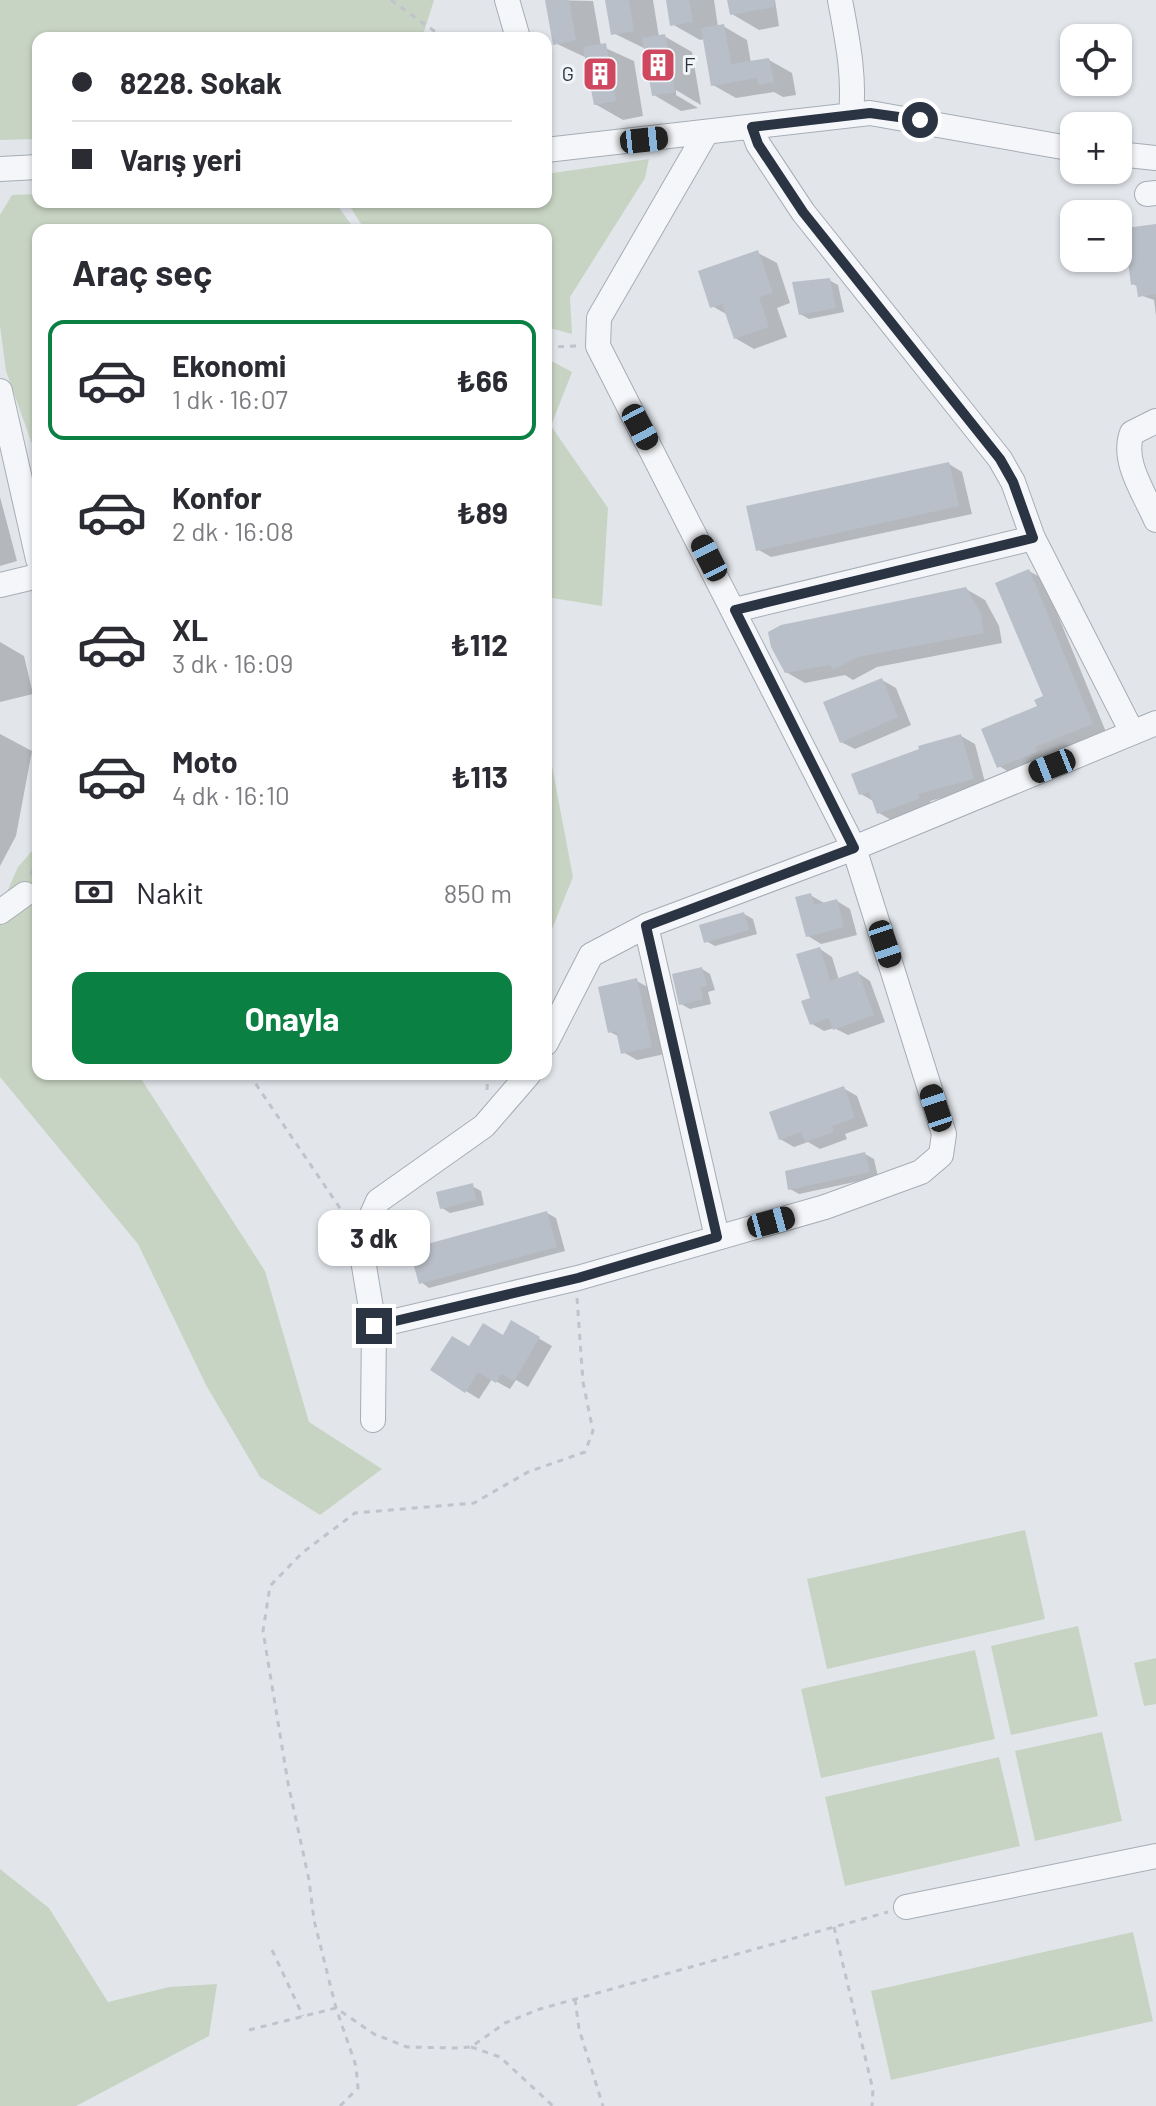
<!DOCTYPE html>
<html lang="tr">
<head>
<meta charset="utf-8">
<style>
	body { margin:0; font-family:Barlow,sans-serif; background:#f2f2f3; color:#2b2b33; height:100vh; display:flex; flex-direction:column; font-size:30px; white-space:nowrap }
	* { box-sizing:border-box; margin:0 }
	p { font-size:26px; color:#7c7c81 }
	.icon { flex:none; width:44px; height:44px; fill:none; stroke:currentColor; stroke-width:2; stroke-linecap:round; stroke-linejoin:round }
	.map { position:relative; flex:1; overflow:hidden }
	.drawer { position:absolute; left:32px; top:224px; width:520px; height:856px; display:flex; flex-direction:column; background:#fff; border-radius:16px; box-shadow:0 2px 6px #0004 }
	.drawer>* { flex:none }
	.top-card { position:absolute; left:32px; top:32px; width:520px; height:176px; border-radius:16px; box-shadow:0 2px 6px #0004; display:grid; align-content:center; height:176px; padding:0 40px; background:#fff }
	.buttons { position:absolute; left:1060px; top:24px; display:grid; gap:16px }
	.buttons a { display:grid; place-items:center; width:72px; height:72px; border-radius:16px; background:#fff; box-shadow:0 2px 6px #0004; font-size:40px }
	.end { position:absolute; width:36px; height:36px; margin:-18px; border:10px solid #2a3443; background:#fff; box-shadow:0 0 0 4px #fff }
	.from { border-radius:50% }
	.bubble { position:absolute; height:56px; border-radius:16px; background:#fff; box-shadow:0 2px 6px #0004; font-size:26px; font-weight:700; line-height:56px; text-align:center }
	.car { position:absolute; width:24px; height:48px; margin:-24px -12px; border-radius:10px; box-shadow:0 0 6px 2px #0007; background:linear-gradient(#222 24%,#8ab4d8 0 40%,#222 0 76%,#8ab4d8 0 86%,#222 0) }
	.top-card b { display:flex; align-items:center; gap:28px; height:76px; font-size:30px }
	.top-card b+b { border-top:2px solid #e1e1e2 }
	.top-card i { width:20px; height:20px; background:#2b2b33 }
	ul { padding:0; list-style:none }
	li { display:flex; align-items:center; gap:24px; height:120px; margin:0 16px 12px; padding:0 24px; border:4px solid transparent; border-radius:16px }
	li div { flex:1 }
	li b { display:block; font-size:30px }
	li em { font-style:normal; font-weight:700 }
	li.on { border-color:#0b8043 }
	li>.icon { width:72px; height:72px; stroke-width:1.5 }
	h2 { padding:0 40px; font-size:36px; line-height:96px }
	.pay { display:flex; align-items:center; gap:20px; height:88px; padding:0 40px; font-size:30px }
	.pay p { margin-inline-start:auto }
	.action { display:flex; gap:16px; margin-top:auto; padding:16px 40px }
	.action a { flex:1; height:92px; border-radius:16px; background:#0b8043; color:#fff; font-size:32px; font-weight:700; line-height:92px; text-align:center }
	.map>svg:first-child { display:block }
	.green { fill:#c8d4c3 }
	.shadow { fill:#0003 }
	.building { fill:#b9bfc8 }
	.lines { fill:none; stroke-linecap:round; stroke-linejoin:round }
	.minor-casing { stroke:#a7adb5; stroke-width:26 }
	.path { stroke:#c0c4ca; stroke-width:3; stroke-dasharray:6 6; stroke-linecap:butt }
	.minor { stroke:#f5f6f9; stroke-width:24 }
	.route { stroke:#2a3443; stroke-width:10 }
	.labels { text-anchor:middle; stroke-width:6; stroke-linejoin:round; paint-order:stroke }
	.poi-label { font-size:20px; fill:#2a3443; stroke:#f2f5f8; text-anchor:start }
</style>
</head>
<body>
<div class="map">
<svg width="1156" height="2106" viewBox="0 0 1156 2106">
	<rect width="100%" height="100%" fill="#e2e6eb"/>
	<path class="green" d="M 0,0 L 434,0 L 422,38 L 38,38 L 38,139 L 0,140 Z
		M 649,159 L 645,178 L 570,297 L 572,334 L 546,327 L 546,230 L 365,230 L 347,202 L 546,202 L 546,174 Z
		M 38,194 L 38,202 L 335,202 L 355,230 L 38,230 L 38,461 L 6,371 L 0,326 L 0,215 L 12,195 Z
		M 546,358 L 572,372 L 551,426 L 608,508 L 602,606 L 546,597 Z
		M 546,734 L 573,877 L 546,944 Z
		M 38,844 L 38,1074 L 138,1074 L 265,1271 L 309,1422 L 382,1469 L 320,1515 L 260,1477 L 206,1385 L 138,1244 L 0,1077 L 0,908 L 18,867 Z
		M 1025,1530 L 1045,1619 L 827,1669 L 807,1579 Z
		M 1078,1626 L 1098,1716 L 1011,1735 L 991,1646 Z
		M 975,1650 L 995,1739 L 821,1778 L 801,1689 Z
		M 1156,1658 L 1156,1704 L 1144,1706 L 1134,1663 Z
		M 1102,1732 L 1122,1821 L 1035,1841 L 1015,1751 Z
		M 999,1757 L 1020,1846 L 845,1886 L 825,1797 Z
		M 0,1869 L 49,1908 L 108,2002 L 169,1987 L 217,1984 L 209,2036 L 76,2106 L 0,2106 Z
		M 1133,1932 L 1153,2021 L 891,2080 L 871,1991 Z"/>
	<path class="shadow" d="M 548,0 L 593,1 L 601,46 L 634,61 L 643,116 L 623,120 L 595,104 L 587,58 L 555,43 Z
		M 607,0 L 653,0 L 659,37 L 664,36 L 692,52 L 701,105 L 676,90 L 676,95 L 698,108 L 681,111 L 654,95 L 646,49 L 613,33 Z
		M 668,0 L 714,0 L 718,27 L 723,26 L 747,40 L 751,63 L 769,60 L 792,73 L 796,95 L 783,97 L 774,92 L 736,98 L 713,85 L 705,39 L 700,40 L 672,24 Z
		M 729,0 L 775,0 L 779,26 L 759,30 L 732,14 Z
		M 1156,226 L 1156,316 L 1154,300 L 1140,295 L 1139,287 L 1133,284 L 1129,258 L 1118,255 L 1118,231 Z
		M 758,253 L 777,263 L 790,303 L 777,308 L 787,337 L 754,349 L 735,338 L 728,315 L 712,306 Z
		M 829,280 L 838,285 L 844,312 L 809,319 L 800,314 Z
		M 949,464 L 962,472 L 972,514 L 771,557 L 757,549 Z
		M 0,497 L 17,561 L 0,566 Z
		M 1029,571 L 1043,579 L 1106,732 L 1012,774 L 999,766 L 1046,697 Z
		M 966,589 L 985,600 L 999,626 L 1002,643 L 877,667 L 853,680 L 845,675 L 805,683 L 786,672 Z
		M 0,642 L 24,656 L 33,694 L 0,702 Z
		M 882,680 L 896,688 L 911,725 L 855,749 L 841,742 Z
		M 0,734 L 32,751 L 16,836 L 0,866 Z
		M 961,736 L 975,744 L 986,786 L 930,801 L 932,807 L 893,821 L 879,813 L 875,802 L 861,794 Z
		M 810,895 L 826,904 L 837,901 L 850,909 L 857,935 L 821,944 L 808,936 Z
		M 744,914 L 753,919 L 757,934 L 715,946 L 706,941 Z
		M 820,949 L 832,957 L 839,980 L 858,973 L 870,981 L 885,1022 L 848,1035 L 834,1028 L 824,1031 L 812,1024 Z
		M 702,969 L 710,974 L 715,990 L 708,992 L 711,1004 L 690,1009 L 681,1004 Z
		M 637,981 L 651,989 L 665,1054 L 637,1060 L 623,1052 L 620,1037 L 610,1032 Z
		M 843,1088 L 857,1096 L 868,1126 L 845,1134 L 847,1139 L 820,1149 L 808,1142 L 794,1147 L 780,1139 Z
		M 865,1154 L 874,1159 L 878,1177 L 799,1194 L 790,1189 Z
		M 472,1186 L 481,1191 L 484,1205 L 450,1213 L 442,1208 Z
		M 547,1213 L 556,1218 L 565,1251 L 429,1288 L 421,1282 Z
		M 512,1323 L 552,1346 L 528,1387 L 516,1380 L 510,1389 L 492,1379 L 479,1399 L 466,1391 L 470,1348 L 504,1337 Z"/>
	<path class="building" d="M 545,0 L 569,0 L 576,40 L 553,45 Z
		M 605,0 L 629,0 L 634,31 L 611,35 Z
		M 666,0 L 689,0 L 693,22 L 670,26 Z
		M 727,0 L 774,0 L 774,7 L 730,15 Z
		M 724,24 L 731,64 L 769,58 L 774,82 L 758,85 L 757,78 L 711,86 L 701,28 Z
		M 665,34 L 675,92 L 652,96 L 642,38 Z
		M 606,43 L 616,101 L 594,105 L 583,47 Z
		M 1156,224 L 1156,294 L 1138,297 L 1136,284 L 1131,285 L 1127,253 L 1118,254 L 1118,229 Z
		M 758,250 L 773,293 L 759,297 L 769,327 L 734,339 L 722,304 L 710,308 L 698,271 Z
		M 830,278 L 836,308 L 799,315 L 792,282 Z
		M 949,462 L 959,506 L 756,551 L 746,506 Z
		M 1029,569 L 1093,724 L 1035,747 L 1037,752 L 997,768 L 981,729 L 1037,706 L 1034,700 L 1043,696 L 995,583 Z
		M 966,587 L 981,614 L 984,633 L 858,657 L 833,670 L 830,665 L 785,673 L 771,647 L 768,632 L 781,625 Z
		M 882,678 L 898,717 L 840,743 L 823,702 Z
		M 961,734 L 974,779 L 918,794 L 919,799 L 877,814 L 869,792 L 859,795 L 851,774 L 919,749 L 918,746 Z
		M 811,893 L 814,905 L 837,899 L 844,927 L 806,937 L 795,897 Z
		M 744,912 L 749,930 L 704,943 L 699,925 Z
		M 820,947 L 830,981 L 858,971 L 874,1015 L 833,1030 L 829,1018 L 810,1025 L 801,1001 L 810,998 L 796,954 Z
		M 702,967 L 707,986 L 700,987 L 703,999 L 679,1005 L 672,974 Z
		M 637,978 L 652,1047 L 621,1054 L 616,1031 L 608,1033 L 598,987 Z
		M 844,1086 L 855,1118 L 832,1126 L 834,1132 L 805,1142 L 801,1132 L 779,1140 L 769,1112 Z
		M 865,1152 L 870,1172 L 788,1190 L 785,1171 Z
		M 473,1183 L 476,1200 L 440,1209 L 436,1192 Z
		M 547,1211 L 557,1247 L 419,1284 L 409,1249 Z
		M 511,1320 L 540,1337 L 514,1381 L 501,1374 L 496,1383 L 478,1372 L 465,1393 L 430,1370 L 452,1336 L 469,1346 L 483,1323 L 503,1335 Z"/>
	<g class="lines">
		<defs>
			<path id="minor" d="M 507,0 L 518,38
				M 840,0 C 847,38 855,75 851,114
				M 752,127 L 758,144 L 803,212 L 1000,459 L 1013,482 L 1033,538
				M 546,150 L 870,113 L 1074,149
				M 1118,154 L 1156,158
				M 0,169 L 38,167
				M 1147,194 L 1156,193
				M 0,391 L 38,559
				M 1156,421 L 1132,433 C 1121,461 1145,494 1156,520
				M 0,585 L 38,576
				M 735,610 L 1033,538 L 1132,732
				M 0,912 L 25,894
				M 646,926 L 717,1237
				M 546,1043 L 591,955 L 646,926 L 854,848 L 1156,723
				M 374,1326 L 578,1278 L 825,1207 L 921,1172 L 941,1155 L 944,1134 L 854,848 L 598,346 L 599,318 L 706,133
				M 373,1420 L 374,1326 L 360,1242 L 378,1201 L 484,1126 L 529,1074
				M 906,1907 L 1156,1856"/>
		</defs>
		<use href="#minor" class="minor-casing"/>
		<path class="path" d="M 391,0 L 444,38
			M 546,347 L 578,346
			M 31,875 L 38,853
			M 249,1074 L 348,1220
			M 487,1090 L 488,1074
			M 834,1927 L 873,2090 L 872,2106
			M 272,1950 L 303,2016
			M 575,1999 L 579,2029 L 603,2106
			M 249,2030 L 336,2008 L 374,2034 L 407,2047 L 458,2048 L 471,2047 L 505,2023 L 540,2009 L 888,1912
			M 471,2047 L 500,2057 L 553,2106
			M 340,2106 L 358,2088 L 356,2066 L 336,2008 L 314,1920 L 309,1880 L 288,1783 L 263,1631 L 270,1586 L 302,1553 L 355,1513 L 474,1503 L 528,1472 L 585,1452 L 593,1431 L 583,1382 L 577,1298"/>
		<use href="#minor" class="minor"/>
	</g>
	<g class="lines">
		<path class="route" d="M 374,1326 L 578,1278 L 717,1237 L 646,926 L 854,848 L 735,610 L 1033,538 L 1013,482 L 1000,459 L 803,212 L 758,144 L 752,127 L 870,113 L 920,120"/>
	</g>
	<defs>
		<symbol id="building-square" viewBox="-11 -11 22 22"><rect x="-9" y="-9" width="18" height="18" rx="4" fill="#cf485f" stroke="#f2f5f8"/><path d="M-4-6H4V6H1V3H-1V6H-4ZM-2.5-4.3h1.7v1.8h-1.7ZM.8-4.3h1.7v1.8H.8ZM-2.5-1h1.7V.8h-1.7ZM.8-1h1.7V.8H.8Z" fill="#fff"/></symbol>
	</defs>
	<g fill-rule="evenodd">
		<use href="#building-square" x="638" y="45" width="40" height="40"/>
		<use href="#building-square" x="580" y="54" width="40" height="40"/>
	</g>
	<g class="labels">
		<g class="poi-label">
			<text x="684" y="72">F</text>
			<text x="574" y="81" text-anchor="end">G</text>
		</g>
	</g>
</svg>
<div class="buttons">
<a><svg class="icon" aria-label="locate" viewBox="0 0 24 24"><circle cx="12" cy="12" r="6"/><path d="M12 2v4M12 18v4M2 12h4M18 12h4"/></svg></a>
<a>+</a>
<a>−</a>
</div>
<i class="end from" style="left:920px;top:120px"></i>
<i class="end" style="left:374px;top:1326px"></i>
<div class="bubble" style="left:318px;top:1210px;width:112px">3 dk</div>
<i class="car" style="left:644px;top:140px;rotate:84deg"></i>
<i class="car" style="left:640px;top:427px;rotate:152deg"></i>
<i class="car" style="left:709px;top:558px;rotate:333deg"></i>
<i class="car" style="left:1052px;top:766px;rotate:248deg"></i>
<i class="car" style="left:885px;top:944px;rotate:161deg"></i>
<i class="car" style="left:936px;top:1108px;rotate:342deg"></i>
<i class="car" style="left:771px;top:1222px;rotate:75deg"></i>
<div class="top-card">
<b><i class="from"></i>8228. Sokak</b>
<b><i></i>Varış yeri</b>
</div>
<section class="drawer">
<h2>Araç seç</h2>
<ul>
<li class="on"><svg class="icon" aria-label="car" viewBox="0 0 24 24"><path d="M5 17H2v-5l4-1 3-4h7l3 4 3 1v5h-3M9 17h6M6 11h13"/><circle cx="7" cy="17" r="2"/><circle cx="17" cy="17" r="2"/></svg><div><b>Ekonomi</b><p>1 dk · 16:07</p></div><em>₺66</em></li>
<li><svg class="icon" aria-label="car" viewBox="0 0 24 24"><path d="M5 17H2v-5l4-1 3-4h7l3 4 3 1v5h-3M9 17h6M6 11h13"/><circle cx="7" cy="17" r="2"/><circle cx="17" cy="17" r="2"/></svg><div><b>Konfor</b><p>2 dk · 16:08</p></div><em>₺89</em></li>
<li><svg class="icon" aria-label="car" viewBox="0 0 24 24"><path d="M5 17H2v-5l4-1 3-4h7l3 4 3 1v5h-3M9 17h6M6 11h13"/><circle cx="7" cy="17" r="2"/><circle cx="17" cy="17" r="2"/></svg><div><b>XL</b><p>3 dk · 16:09</p></div><em>₺112</em></li>
<li><svg class="icon" aria-label="car" viewBox="0 0 24 24"><path d="M5 17H2v-5l4-1 3-4h7l3 4 3 1v5h-3M9 17h6M6 11h13"/><circle cx="7" cy="17" r="2"/><circle cx="17" cy="17" r="2"/></svg><div><b>Moto</b><p>4 dk · 16:10</p></div><em>₺113</em></li>
</ul>
<div class="pay"><svg class="icon" aria-label="cash" viewBox="0 0 24 24"><path d="M3 7h18v10H3z"/><circle cx="12" cy="12" r="2"/></svg>Nakit<p>850 m</p></div>
<div class="action"><a>Onayla</a></div>
</section>
</div>
</body>
</html>
